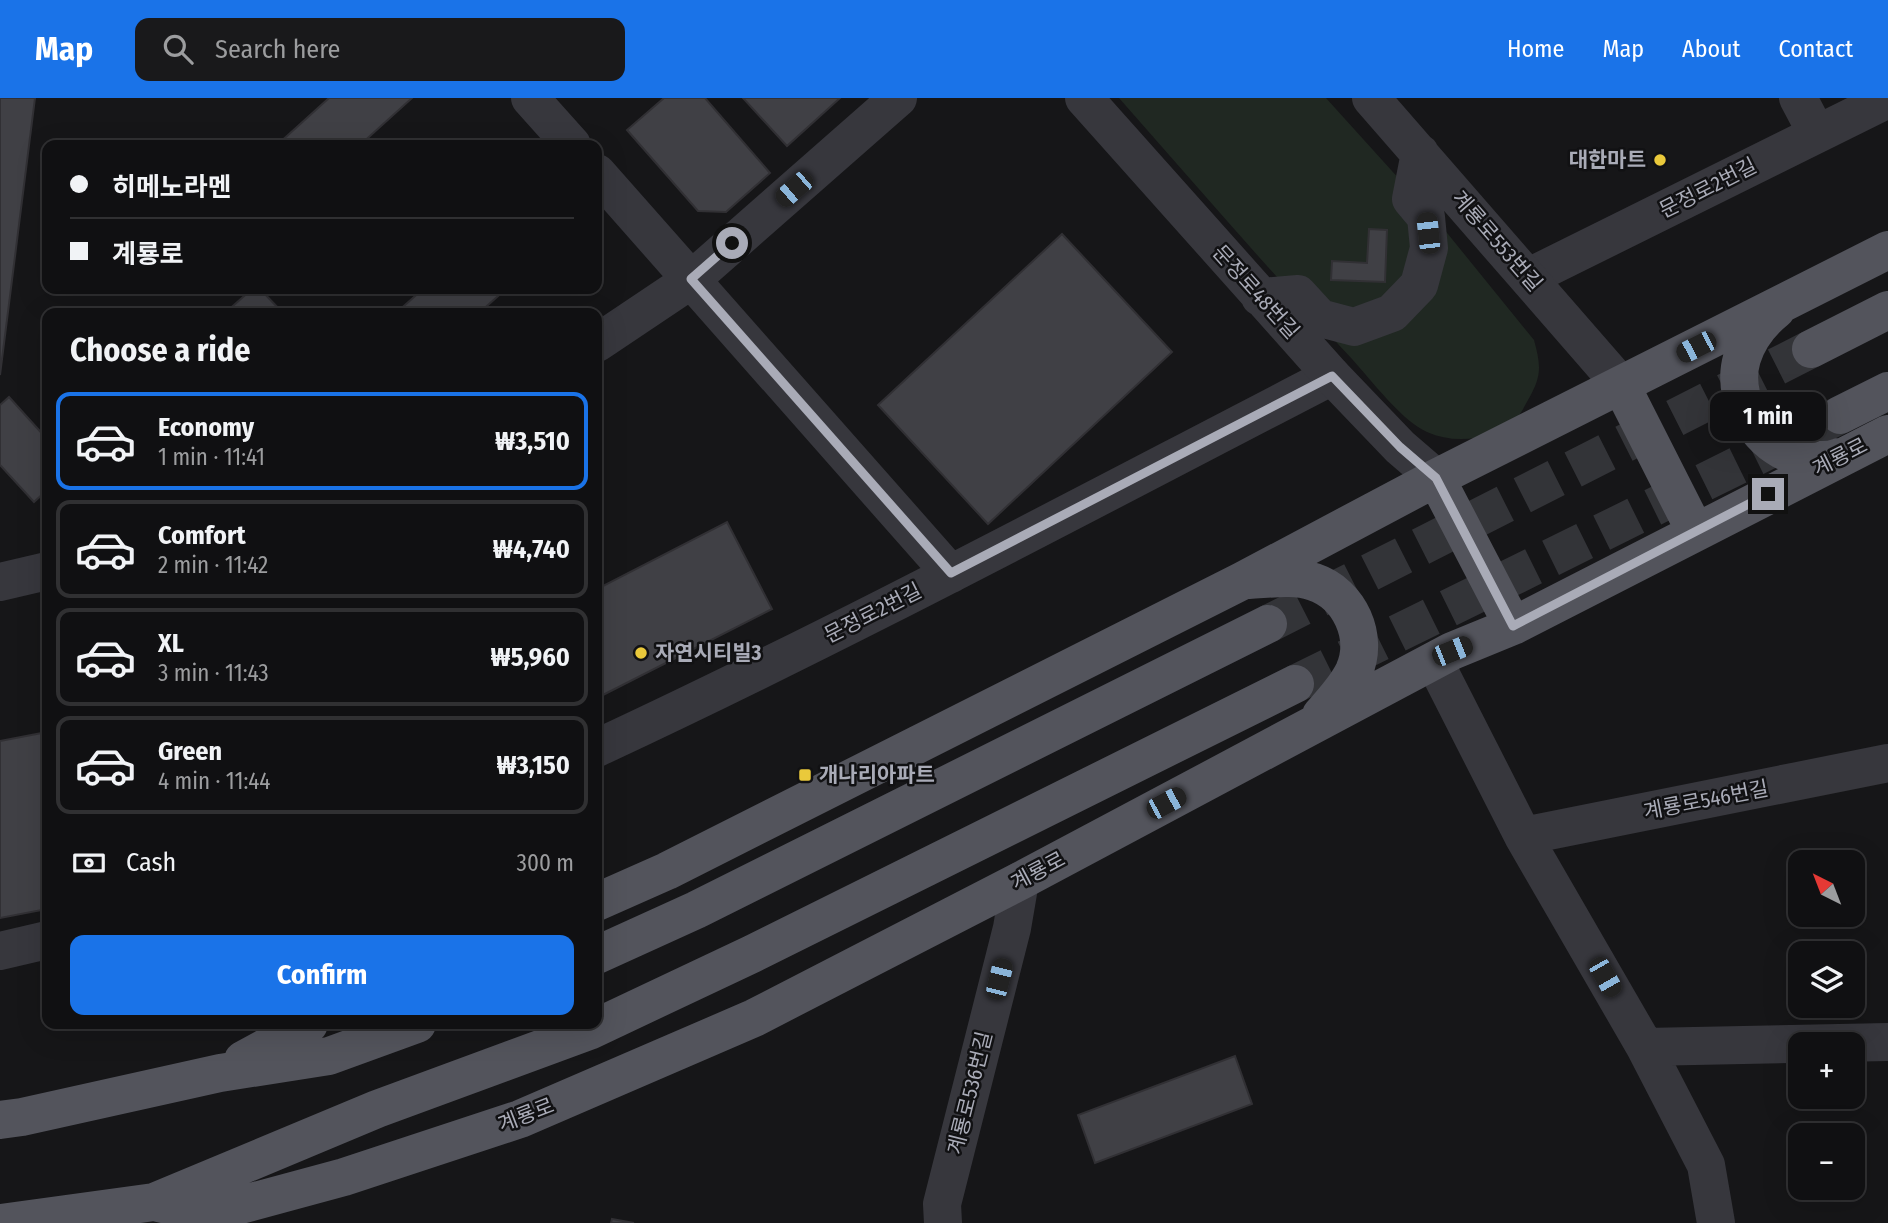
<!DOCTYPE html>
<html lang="en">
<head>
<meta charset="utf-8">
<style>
	body { margin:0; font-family:"Fira Sans Condensed","Noto Sans KR",sans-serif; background:#19191b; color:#f1f3f6; height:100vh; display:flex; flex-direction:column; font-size:26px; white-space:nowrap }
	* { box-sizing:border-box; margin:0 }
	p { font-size:23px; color:#9c9d9f }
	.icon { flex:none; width:38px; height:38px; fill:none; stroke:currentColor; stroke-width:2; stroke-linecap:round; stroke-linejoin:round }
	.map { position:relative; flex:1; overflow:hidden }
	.panel { position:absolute; left:42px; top:210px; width:560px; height:721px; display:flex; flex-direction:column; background:#101012; border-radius:14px; box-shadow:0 7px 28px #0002,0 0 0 2px #303032 }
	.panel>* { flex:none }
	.top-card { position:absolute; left:42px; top:42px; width:560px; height:154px; border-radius:14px; box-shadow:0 7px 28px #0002,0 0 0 2px #303032; display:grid; align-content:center; height:154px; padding:0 28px; background:#101012 }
	.needle { width:46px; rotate:318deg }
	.buttons { position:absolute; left:1788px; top:752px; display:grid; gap:14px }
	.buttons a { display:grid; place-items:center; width:77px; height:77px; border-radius:14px; background:#101012; box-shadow:0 7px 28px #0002,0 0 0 2px #303032; font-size:35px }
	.end { position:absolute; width:32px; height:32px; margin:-16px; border:9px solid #a9abb7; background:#111; box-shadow:0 0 0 4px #111 }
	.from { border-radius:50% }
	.bubble { position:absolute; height:49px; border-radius:14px; background:#101012; box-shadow:0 7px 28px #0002,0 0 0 2px #303032; font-size:23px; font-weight:700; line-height:49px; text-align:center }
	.car { position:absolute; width:21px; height:42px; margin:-21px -10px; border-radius:9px; box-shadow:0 0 5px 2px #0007; background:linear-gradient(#222 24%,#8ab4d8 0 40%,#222 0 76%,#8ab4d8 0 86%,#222 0) }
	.top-card b { display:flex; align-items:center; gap:24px; height:66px; font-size:26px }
	.top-card b+b { border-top:2px solid #303032 }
	.top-card i { width:18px; height:18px; background:#f1f3f6 }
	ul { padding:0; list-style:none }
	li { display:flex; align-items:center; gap:21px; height:98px; margin:0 14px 10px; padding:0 14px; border:4px solid #303032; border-radius:14px }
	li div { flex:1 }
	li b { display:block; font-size:26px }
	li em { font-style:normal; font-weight:700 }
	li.selected { border-color:#1a73e8 }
	li>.icon { width:63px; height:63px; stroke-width:1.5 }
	h2 { padding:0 28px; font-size:32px; line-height:84px }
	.pay { display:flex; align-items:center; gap:18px; height:77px; padding:0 28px; font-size:26px }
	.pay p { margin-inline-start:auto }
	.action { display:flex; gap:14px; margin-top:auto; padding:14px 28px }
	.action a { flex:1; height:80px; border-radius:14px; background:#1a73e8; color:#fff; font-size:28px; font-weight:700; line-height:80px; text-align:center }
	header { display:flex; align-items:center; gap:42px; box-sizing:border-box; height:98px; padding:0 35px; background:#1a73e8; color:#fff }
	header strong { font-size:33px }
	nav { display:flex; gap:38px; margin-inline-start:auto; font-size:24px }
	.search { width:490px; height:63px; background:#19191b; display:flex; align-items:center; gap:18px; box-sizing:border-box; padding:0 24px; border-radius:14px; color:#9c9d9f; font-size:26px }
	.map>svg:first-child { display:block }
	.green { fill:#202822 }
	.building { fill:#404045; stroke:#313034; stroke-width:2 }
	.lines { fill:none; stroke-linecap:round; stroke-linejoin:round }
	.primary-tunnel { stroke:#333438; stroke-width:38; stroke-dasharray:38 19; stroke-linecap:butt }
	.minor { stroke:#37373d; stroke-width:38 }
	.tertiary { stroke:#37373d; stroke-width:38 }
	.primary { stroke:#53545c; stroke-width:38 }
	.route { stroke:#a9abb7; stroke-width:9 }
	.poi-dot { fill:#eac93b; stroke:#111113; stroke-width:2.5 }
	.labels { text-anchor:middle; stroke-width:5; stroke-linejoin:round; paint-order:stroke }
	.poi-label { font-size:21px; font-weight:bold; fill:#a9abb7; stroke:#111113; text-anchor:start }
	.street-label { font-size:21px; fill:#a9abb7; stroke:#111113 }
</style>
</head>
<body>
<header>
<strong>Map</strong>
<div class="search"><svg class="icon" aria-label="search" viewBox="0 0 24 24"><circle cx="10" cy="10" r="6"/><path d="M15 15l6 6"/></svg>Search here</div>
<nav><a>Home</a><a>Map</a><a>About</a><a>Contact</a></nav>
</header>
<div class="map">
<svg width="1888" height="1125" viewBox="0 0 1888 1125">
	<rect width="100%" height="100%" fill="#161618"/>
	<path class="green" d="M 1119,0 L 1326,0 L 1439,125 L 1534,242 C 1541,268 1542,278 1528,302 C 1525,307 1523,312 1520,316 C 1496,341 1459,348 1427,334 C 1402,323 1371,282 1352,261 C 1272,176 1196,87 1119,0 Z"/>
	<path class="building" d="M 0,0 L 35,0 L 0,277 Z
		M 329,0 L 412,0 L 360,47 L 277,47 Z
		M 664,0 L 705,0 L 770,75 L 726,114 L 698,113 L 627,32 Z
		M 743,0 L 840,0 L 787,48 Z
		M 1369,131 L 1387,132 L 1385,184 L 1331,182 L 1332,163 L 1367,165 Z
		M 1062,136 L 1172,254 L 988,426 L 878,307 Z
		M 252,191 L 260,191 L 283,215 L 225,215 Z
		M 423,191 L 506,191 L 479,215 L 396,215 Z
		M 9,299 L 47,341 L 47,392 L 34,404 L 0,367 L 0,307 Z
		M 727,424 L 772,511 L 597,600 L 597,491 Z
		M 47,634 L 47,811 L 0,820 L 0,643 Z
		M 1235,958 L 1252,1006 L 1095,1065 L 1078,1017 Z
		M 612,1121 L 634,1125 L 611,1125 Z"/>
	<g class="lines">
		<path class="primary-tunnel" d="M 1268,526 L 1811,251
			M 1295,586 L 1840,317"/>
		<path class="minor" d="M 530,0 L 572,47
			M 1798,0 L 1817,36
			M 597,75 L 951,476
			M 1529,179 L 1888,1
			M 597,245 L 691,182 L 898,0
			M 0,484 L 47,473
			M 1434,563 L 1523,738 L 1645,949 L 1706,1067 L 1716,1125
			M 597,650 C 846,534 1088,404 1332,278
			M 1523,738 L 1888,665
			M 0,853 L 47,842
			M 1645,949 L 1888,944
			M 943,1125 L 942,1106 L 1012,830 L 1020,783"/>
		<path class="tertiary" d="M 1084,0 L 1332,278 L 1400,349 L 1436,380
			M 1371,0 L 1621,287
			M 1260,199 L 1298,196 L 1320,220 L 1354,229 L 1392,215 L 1419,187 L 1429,150 L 1426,119 L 1411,101 L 1420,55"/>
		<path class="primary" d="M 1776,212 C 1761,224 1748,241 1742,260 C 1732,294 1751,335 1782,352 C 1787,355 1792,356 1797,358 C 1810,362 1827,364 1839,359
			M 1811,251 L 1888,212
			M 1621,287 L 1695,433
			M 1840,317 L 1888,293
			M 1436,380 L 1513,528
			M 1249,482 C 1270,481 1294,477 1314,484 C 1350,496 1369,539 1354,573 C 1346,590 1332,604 1321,617
			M 597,804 L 667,773 L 1242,483 L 1436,380 L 1888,152
			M 597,857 L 696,812 L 1268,526
			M 243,962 L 309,926
			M 0,1022 L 22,1019 L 220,975 L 329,958 L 417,926
			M 154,1104 L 207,1116 L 344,1079 L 520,1021 L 754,920 L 1020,783 L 1452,553 L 1513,528 L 1888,336
			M 1,1125 L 154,1104 L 377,1011 L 589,933 L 752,856 L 1295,586"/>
	</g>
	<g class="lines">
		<path class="route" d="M 732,145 L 691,181 L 951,475 L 1332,278 L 1400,349 L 1436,380 L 1513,528 L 1768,396"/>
	</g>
	<g class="poi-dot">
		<circle cx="1660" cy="62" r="7"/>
		<circle cx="641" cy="555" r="7"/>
		<rect x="798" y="670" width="14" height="14" rx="3.5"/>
	</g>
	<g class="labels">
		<g class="poi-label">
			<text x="1646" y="69" text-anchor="end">대한마트</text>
			<text x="655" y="562">자연시티빌3</text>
			<text x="819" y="684">개나리아파트</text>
		</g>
		<g class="street-label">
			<text transform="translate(1708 90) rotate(-27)" y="7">문정로2번길</text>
			<text transform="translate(1497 143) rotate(49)" y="7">계룡로553번길</text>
			<text transform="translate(1256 194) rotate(48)" y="7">문정로48번길</text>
			<text transform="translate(1840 359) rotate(-27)" y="7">계룡로</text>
			<text transform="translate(873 515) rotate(-27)" y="7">문정로2번길</text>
			<text transform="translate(1706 702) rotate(-11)" y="7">계룡로546번길</text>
			<text transform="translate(1038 773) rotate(-28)" y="7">계룡로</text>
			<text transform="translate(970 995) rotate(-76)" y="7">계룡로536번길</text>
			<text transform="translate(526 1017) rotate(-21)" y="7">계룡로</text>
		</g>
	</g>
</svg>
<div class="buttons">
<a><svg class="needle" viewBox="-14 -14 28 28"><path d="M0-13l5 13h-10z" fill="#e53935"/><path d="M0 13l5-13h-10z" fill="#9c9d9f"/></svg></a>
<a><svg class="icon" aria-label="layers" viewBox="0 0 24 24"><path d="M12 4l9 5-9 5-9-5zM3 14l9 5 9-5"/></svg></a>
<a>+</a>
<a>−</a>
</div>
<i class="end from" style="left:732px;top:145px"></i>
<i class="end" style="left:1768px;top:396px"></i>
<div class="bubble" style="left:1710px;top:294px;width:116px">1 min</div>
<i class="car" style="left:794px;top:91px;rotate:229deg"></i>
<i class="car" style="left:1428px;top:135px;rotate:354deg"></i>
<i class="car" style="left:1696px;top:249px;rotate:243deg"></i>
<i class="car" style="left:1452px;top:553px;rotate:68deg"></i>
<i class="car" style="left:1166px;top:705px;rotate:62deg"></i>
<i class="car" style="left:1605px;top:879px;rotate:150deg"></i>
<i class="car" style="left:999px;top:881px;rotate:14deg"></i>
<div class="top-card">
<b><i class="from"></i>히메노라멘</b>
<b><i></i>계룡로</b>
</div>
<section class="panel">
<h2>Choose a ride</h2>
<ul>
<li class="selected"><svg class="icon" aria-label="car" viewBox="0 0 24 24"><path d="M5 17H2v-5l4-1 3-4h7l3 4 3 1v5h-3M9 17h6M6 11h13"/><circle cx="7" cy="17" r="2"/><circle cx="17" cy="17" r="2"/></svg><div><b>Economy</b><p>1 min · 11:41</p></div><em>₩3,510</em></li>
<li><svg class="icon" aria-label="car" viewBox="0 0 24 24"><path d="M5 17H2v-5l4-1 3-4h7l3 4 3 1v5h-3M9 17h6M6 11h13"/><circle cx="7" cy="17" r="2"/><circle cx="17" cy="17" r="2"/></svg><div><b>Comfort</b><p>2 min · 11:42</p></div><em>₩4,740</em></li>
<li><svg class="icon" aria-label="car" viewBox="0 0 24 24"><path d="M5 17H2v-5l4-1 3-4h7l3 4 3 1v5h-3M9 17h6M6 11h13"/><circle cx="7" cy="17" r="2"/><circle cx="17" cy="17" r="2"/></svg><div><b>XL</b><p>3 min · 11:43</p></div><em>₩5,960</em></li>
<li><svg class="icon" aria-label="car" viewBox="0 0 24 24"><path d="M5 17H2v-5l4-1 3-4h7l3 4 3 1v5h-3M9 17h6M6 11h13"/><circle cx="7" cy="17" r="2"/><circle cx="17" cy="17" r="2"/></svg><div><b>Green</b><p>4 min · 11:44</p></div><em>₩3,150</em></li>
</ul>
<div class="pay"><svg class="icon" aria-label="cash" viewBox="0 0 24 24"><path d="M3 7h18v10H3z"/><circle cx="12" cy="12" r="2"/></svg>Cash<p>300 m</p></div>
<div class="action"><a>Confirm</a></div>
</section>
</div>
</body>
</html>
